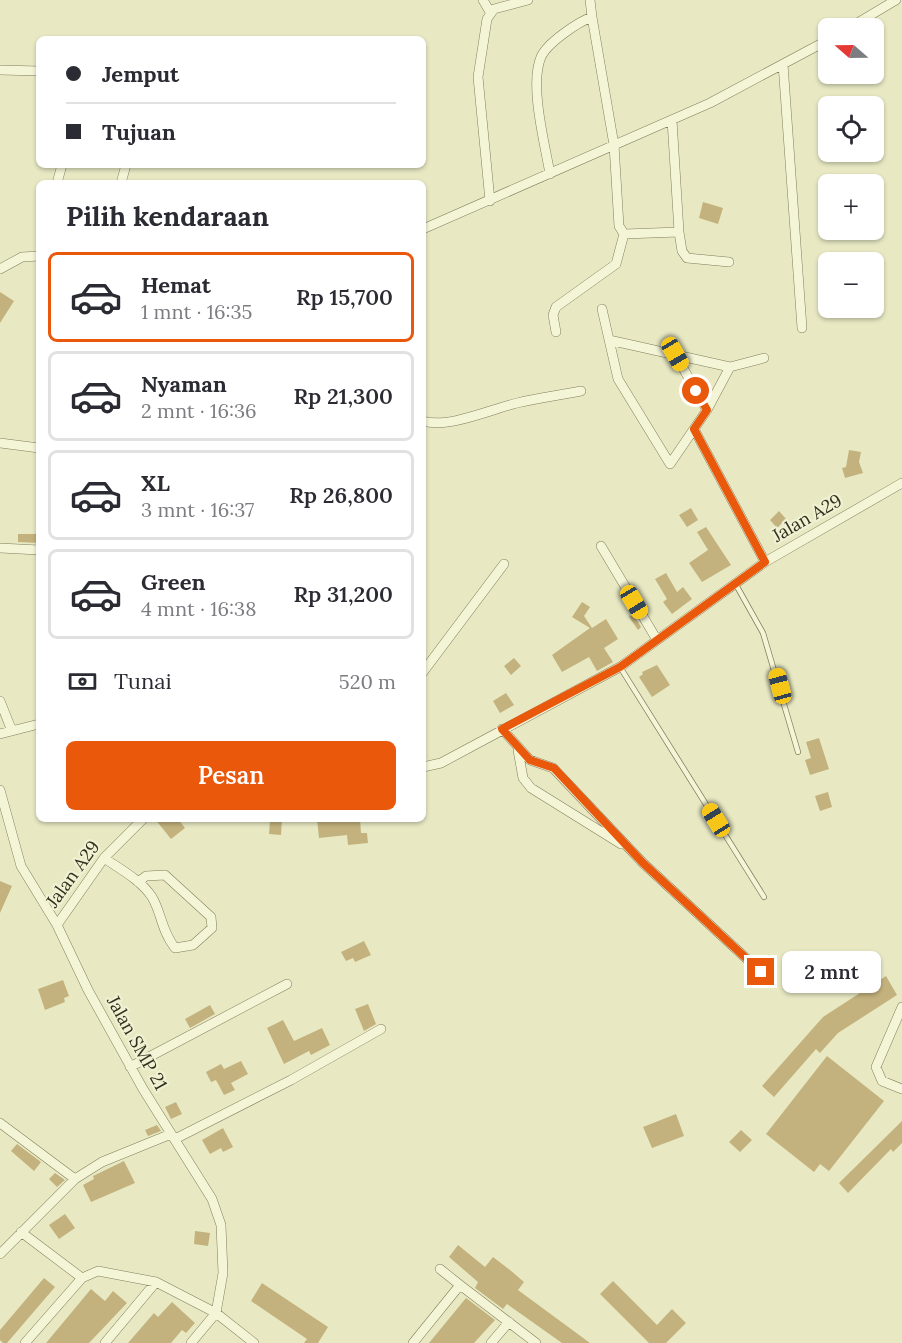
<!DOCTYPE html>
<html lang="id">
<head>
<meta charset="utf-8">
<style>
	body { margin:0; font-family:Lora,serif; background:#f7f7f7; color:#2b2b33; height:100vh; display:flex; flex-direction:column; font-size:22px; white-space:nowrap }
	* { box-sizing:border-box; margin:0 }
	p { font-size:20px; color:#7c7c81 }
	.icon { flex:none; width:33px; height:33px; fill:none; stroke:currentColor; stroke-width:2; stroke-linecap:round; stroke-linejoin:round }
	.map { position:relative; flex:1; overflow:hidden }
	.details { position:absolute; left:36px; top:180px; width:390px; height:642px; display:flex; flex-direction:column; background:#fff; border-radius:9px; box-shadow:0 2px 4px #0004 }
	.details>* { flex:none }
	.guide { position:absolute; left:36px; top:36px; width:390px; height:132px; border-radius:9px; box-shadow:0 2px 4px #0004; display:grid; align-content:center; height:132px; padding:0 30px; background:#fff }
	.needle { width:39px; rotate:290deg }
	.fabs { position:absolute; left:818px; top:18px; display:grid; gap:12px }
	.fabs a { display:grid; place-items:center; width:66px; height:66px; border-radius:9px; background:#fff; box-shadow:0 2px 4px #0004; font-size:30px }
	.end { position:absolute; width:27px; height:27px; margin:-14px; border:8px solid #ea580c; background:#fff; box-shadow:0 0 0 3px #fff }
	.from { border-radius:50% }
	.bubble { position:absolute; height:42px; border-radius:9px; background:#fff; box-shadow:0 2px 4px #0004; font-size:20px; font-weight:600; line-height:42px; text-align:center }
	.car { position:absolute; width:18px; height:36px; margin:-18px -9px; border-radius:8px; box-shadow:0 0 4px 2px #0007; background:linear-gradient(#f5c518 24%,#345 0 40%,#f5c518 0 76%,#345 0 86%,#f5c518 0) }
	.guide b { display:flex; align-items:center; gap:21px; height:57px; font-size:22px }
	.guide b+b { border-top:2px solid #e1e1e2 }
	.guide i { width:15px; height:15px; background:#2b2b33 }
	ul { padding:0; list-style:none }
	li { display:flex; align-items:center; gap:18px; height:90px; margin:0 12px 9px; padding:0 18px; border:3px solid #e1e1e2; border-radius:9px }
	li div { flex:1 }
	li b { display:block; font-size:22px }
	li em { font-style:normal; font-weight:600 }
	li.selected { border-color:#ea580c }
	li>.icon { width:54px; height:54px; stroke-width:1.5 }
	h2 { padding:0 30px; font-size:27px; line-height:72px }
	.pay { display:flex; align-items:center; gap:15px; height:66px; padding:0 30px; font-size:22px }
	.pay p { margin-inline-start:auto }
	.action { display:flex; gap:12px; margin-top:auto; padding:12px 30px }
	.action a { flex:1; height:69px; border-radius:9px; background:#ea580c; color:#fff; font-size:24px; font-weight:600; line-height:69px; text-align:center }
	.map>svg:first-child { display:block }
	.building { fill:#c3b27d }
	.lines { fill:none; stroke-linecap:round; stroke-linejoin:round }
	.service-casing { stroke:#827d5c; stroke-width:6 }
	.minor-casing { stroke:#827d5c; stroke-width:10 }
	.service { stroke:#f4f5d6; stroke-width:4.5 }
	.minor { stroke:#f4f5d6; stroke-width:9 }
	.route { stroke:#ea580c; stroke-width:8 }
	.labels { text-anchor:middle; stroke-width:4.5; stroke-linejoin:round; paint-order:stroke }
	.street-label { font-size:18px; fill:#332f1e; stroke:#f0f1d2 }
</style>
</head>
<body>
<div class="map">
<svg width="902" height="1343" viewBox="0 0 902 1343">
	<rect width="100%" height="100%" fill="#e8e9c3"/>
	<path class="building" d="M 703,202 L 723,208 L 718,224 L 699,218 Z
		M 0,292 L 14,301 L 0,323 Z
		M 849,450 L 861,452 L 859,462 L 863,473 L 845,478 L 842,468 L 846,467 Z
		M 691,508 L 698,520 L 687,527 L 679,515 Z
		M 779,511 L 786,519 L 777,528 L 770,520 Z
		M 706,527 L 731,565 L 702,582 L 689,563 L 708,550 L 697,532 Z
		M 18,534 L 39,534 L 39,543 L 18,542 Z
		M 666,573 L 677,592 L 683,587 L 692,599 L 672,614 L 663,602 L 667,599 L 655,579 Z
		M 582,602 L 590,607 L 584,616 L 592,628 L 606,619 L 618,639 L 604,648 L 613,662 L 597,671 L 589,657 L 562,672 L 552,655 L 590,628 L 572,617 Z
		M 633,614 L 641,627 L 638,630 L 629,617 Z
		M 514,658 L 521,666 L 511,675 L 504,666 Z
		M 657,665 L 670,685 L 652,697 L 639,677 L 643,674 L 642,672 Z
		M 506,693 L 514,705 L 500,713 L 493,701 Z
		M 819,738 L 829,769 L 810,775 L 805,760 L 811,758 L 806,742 Z
		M 828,792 L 832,807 L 820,811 L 815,796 Z
		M 155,819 L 178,819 L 185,828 L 171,839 Z
		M 270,819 L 282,819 L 281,835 L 269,834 Z
		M 317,819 L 360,819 L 361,833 L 367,833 L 368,843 L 348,845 L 347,835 L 319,838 Z
		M 0,881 L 12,886 L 0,913 Z
		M 364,941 L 371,955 L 355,962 L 353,958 L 346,961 L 341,952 Z
		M 886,976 L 897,995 L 838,1033 L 820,1053 L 816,1049 L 774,1097 L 762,1086 L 823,1017 Z
		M 63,980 L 69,996 L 64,998 L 65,1002 L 45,1010 L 38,989 Z
		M 368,1004 L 376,1024 L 364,1031 L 355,1009 Z
		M 210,1005 L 215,1014 L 190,1028 L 185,1019 Z
		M 283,1020 L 294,1041 L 322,1028 L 330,1045 L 311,1055 L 309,1051 L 284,1064 L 267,1028 Z
		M 827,1056 L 884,1101 L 829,1171 L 820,1164 L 814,1172 L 766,1134 Z
		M 241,1061 L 248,1074 L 231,1083 L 235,1090 L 224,1095 L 216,1080 L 211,1082 L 206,1072 L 221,1064 L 224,1069 Z
		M 176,1102 L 182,1114 L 171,1119 L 165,1107 Z
		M 676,1114 L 684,1136 L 652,1148 L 643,1127 Z
		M 902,1121 L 902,1143 L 893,1152 L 891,1149 L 848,1193 L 839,1183 Z
		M 157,1125 L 161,1131 L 148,1136 L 145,1130 Z
		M 223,1128 L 233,1147 L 223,1152 L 221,1148 L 210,1154 L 202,1140 Z
		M 741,1130 L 752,1140 L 740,1152 L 729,1142 Z
		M 17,1144 L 41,1162 L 34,1171 L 11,1151 Z
		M 124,1161 L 135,1183 L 91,1202 L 83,1185 L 94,1179 L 93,1176 Z
		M 55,1173 L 65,1180 L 57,1187 L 49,1179 Z
		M 65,1214 L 75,1228 L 59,1239 L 49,1225 Z
		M 195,1231 L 210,1233 L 208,1246 L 194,1244 Z
		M 458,1245 L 485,1267 L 493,1257 L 510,1270 L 524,1282 L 518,1290 L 590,1343 L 562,1343 L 507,1304 L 503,1309 L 475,1288 L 478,1282 L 449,1257 Z
		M 44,1278 L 55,1287 L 7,1343 L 3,1343 L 0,1340 L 0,1330 Z
		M 613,1281 L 657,1325 L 672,1309 L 686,1323 L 666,1343 L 649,1343 L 600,1294 Z
		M 262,1283 L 328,1327 L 318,1343 L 304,1343 L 307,1339 L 251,1301 Z
		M 91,1289 L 105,1301 L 113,1291 L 127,1303 L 89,1343 L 46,1343 Z
		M 466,1298 L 495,1320 L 474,1343 L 429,1343 Z
		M 172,1302 L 195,1323 L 186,1333 L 182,1330 L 171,1343 L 128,1343 L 154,1313 L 158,1317 Z"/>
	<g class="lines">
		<defs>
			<path id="service" d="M 735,583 L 763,633 L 798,752
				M 620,667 L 764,897"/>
			<path id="minor" d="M 483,0 L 490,12
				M 590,0 L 592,17
				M 849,28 L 896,0
				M 783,64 L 802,328
				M 0,70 L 39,71
				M 550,174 C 545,144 529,85 541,57 C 547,43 578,22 592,17 L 614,145 L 619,226 L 624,234 L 679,232 L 672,120
				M 57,183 L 62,165
				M 121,183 L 126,165
				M 490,201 L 478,77 L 487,19 L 494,9 L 528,0
				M 423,229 L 710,103 L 828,40
				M 679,232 L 682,251 L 687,258 L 729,262
				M 0,269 L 22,257 L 39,256
				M 602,309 L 618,379 L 670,464 L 707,410 L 730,367 L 764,358
				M 556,332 L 553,315 L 556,307 L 616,264 L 624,234
				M 609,340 L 730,367
				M 675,354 L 707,410
				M 423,421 C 447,429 492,409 517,403 C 538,398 560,395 581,391
				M 694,429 L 765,562
				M 0,443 L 39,448
				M 601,546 L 657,640
				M 0,548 L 39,550
				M 423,672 L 504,564
				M 0,701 L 12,731
				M 502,729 L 530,760 L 553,768 L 643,863 L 761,972
				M 0,734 L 39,724
				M 518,750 L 523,778 L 531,788 L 621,844
				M 423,767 L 441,763 L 620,667 L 765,562 L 902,483
				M 0,790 L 21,866 L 57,925 L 88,990 L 143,1089 L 212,1199 L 221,1225 L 223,1273 L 216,1313 L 191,1343
				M 104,858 C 120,869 141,880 152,897 C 162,914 161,930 175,948 L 193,945 L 212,928 L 211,917 L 165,875 L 146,876 L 138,882
				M 57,925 L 104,858 L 143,819
				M 902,1007 L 876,1067 L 882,1081 L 902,1089
				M 130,1067 L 287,984
				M 0,1123 L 75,1179
				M 175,1139 L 291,1080 L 381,1029
				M 21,1232 L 82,1278
				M 0,1254 L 75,1179 L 102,1162 L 171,1134
				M 440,1269 L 460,1285
				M 25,1343 L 82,1278 L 98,1271 L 156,1282 L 216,1313 L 254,1343
				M 105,1343 L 156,1282
				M 413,1343 L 460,1285 L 536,1343
				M 491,1343 L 509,1322"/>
		</defs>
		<use href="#service" class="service-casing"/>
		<use href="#minor" class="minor-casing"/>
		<use href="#service" class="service"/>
		<use href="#minor" class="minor"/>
	</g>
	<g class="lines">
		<path class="route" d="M 696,391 L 707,410 L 694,429 L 765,562 L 620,667 L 502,729 L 530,760 L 554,768 L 643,863 L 761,972"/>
	</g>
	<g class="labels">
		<g class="street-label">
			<text transform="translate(807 518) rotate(-30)" y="6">Jalan A29</text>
			<text transform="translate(73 874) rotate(-54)" y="6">Jalan A29</text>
			<text transform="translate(137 1043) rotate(61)" y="6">Jalan SMP 21</text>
		</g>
	</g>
</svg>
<div class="fabs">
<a><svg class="needle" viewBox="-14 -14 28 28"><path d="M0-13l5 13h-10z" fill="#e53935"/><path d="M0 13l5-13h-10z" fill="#7c7c81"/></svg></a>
<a><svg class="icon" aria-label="locate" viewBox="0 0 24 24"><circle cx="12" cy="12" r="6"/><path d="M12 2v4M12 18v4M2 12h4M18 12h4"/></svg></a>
<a>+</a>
<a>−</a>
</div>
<i class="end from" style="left:696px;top:391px"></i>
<i class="end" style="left:761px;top:972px"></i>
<div class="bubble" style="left:782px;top:951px;width:99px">2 mnt</div>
<i class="car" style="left:675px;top:354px;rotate:150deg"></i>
<i class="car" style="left:634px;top:602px;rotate:149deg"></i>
<i class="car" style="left:780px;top:686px;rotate:345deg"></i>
<i class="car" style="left:716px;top:820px;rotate:328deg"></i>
<div class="guide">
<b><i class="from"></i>Jemput</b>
<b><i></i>Tujuan</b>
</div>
<section class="details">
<h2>Pilih kendaraan</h2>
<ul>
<li class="selected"><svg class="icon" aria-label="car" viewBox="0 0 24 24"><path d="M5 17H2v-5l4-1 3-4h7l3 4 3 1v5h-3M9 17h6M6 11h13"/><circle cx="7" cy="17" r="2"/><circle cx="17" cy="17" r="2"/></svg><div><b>Hemat</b><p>1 mnt · 16:35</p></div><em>Rp 15,700</em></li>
<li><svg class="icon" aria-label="car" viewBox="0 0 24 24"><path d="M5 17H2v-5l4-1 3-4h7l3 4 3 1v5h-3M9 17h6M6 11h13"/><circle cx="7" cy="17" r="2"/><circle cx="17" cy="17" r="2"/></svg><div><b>Nyaman</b><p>2 mnt · 16:36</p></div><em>Rp 21,300</em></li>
<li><svg class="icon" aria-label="car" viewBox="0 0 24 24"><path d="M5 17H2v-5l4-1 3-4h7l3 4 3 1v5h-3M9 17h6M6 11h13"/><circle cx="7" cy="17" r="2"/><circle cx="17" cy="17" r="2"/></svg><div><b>XL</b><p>3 mnt · 16:37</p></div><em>Rp 26,800</em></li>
<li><svg class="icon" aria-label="car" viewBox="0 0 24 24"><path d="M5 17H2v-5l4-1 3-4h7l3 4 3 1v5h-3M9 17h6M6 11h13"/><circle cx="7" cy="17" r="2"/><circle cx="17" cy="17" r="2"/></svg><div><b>Green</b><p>4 mnt · 16:38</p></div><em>Rp 31,200</em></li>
</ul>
<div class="pay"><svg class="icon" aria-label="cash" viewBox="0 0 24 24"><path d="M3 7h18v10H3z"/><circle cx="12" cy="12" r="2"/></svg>Tunai<p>520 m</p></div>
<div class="action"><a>Pesan</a></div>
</section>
</div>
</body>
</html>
